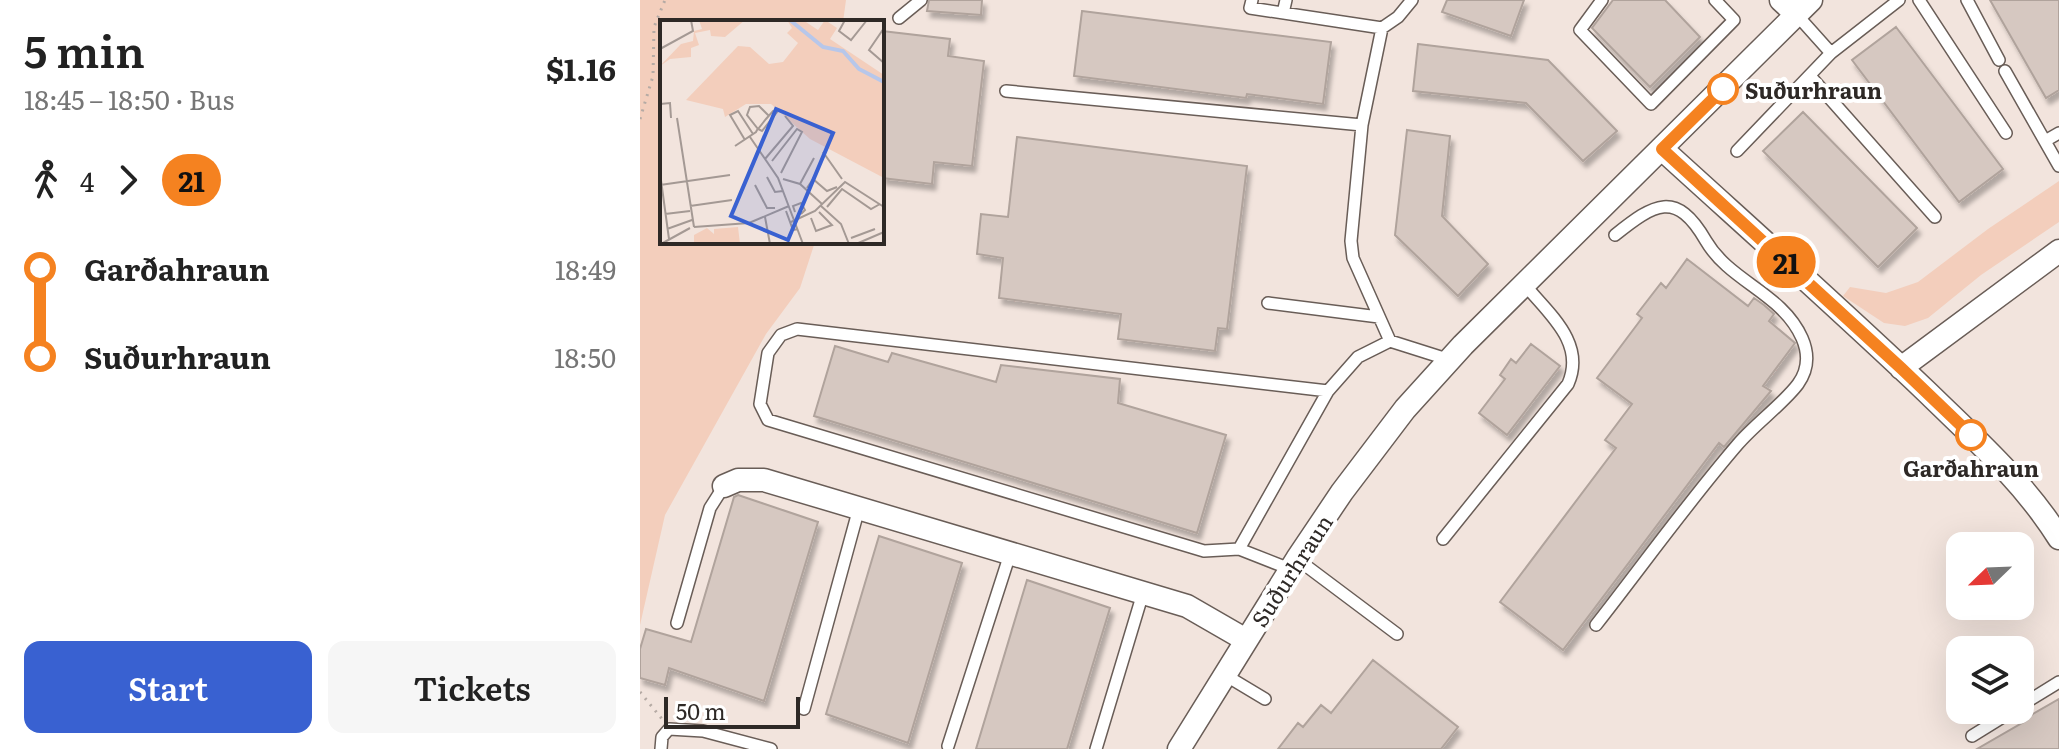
<!DOCTYPE html>
<meta charset="utf-8">
<style>
body{margin:0;font-family:Literata,serif;background:#f6f6f6;color:#222;height:100vh;display:flex;flex-direction:column;font-size:30px;white-space:nowrap}
*{box-sizing:border-box;margin:0}
p{font-size:26px;color:#767676}
.icon{flex:none;width:44px;height:44px;fill:none;stroke:currentColor;stroke-width:2;stroke-linecap:round;stroke-linejoin:round}
.map{position:relative;flex:1;overflow:hidden}
.panel{display:flex;flex-direction:column;background:#fff;width:640px}
.panel>*{flex:none}
.badge{padding:0 16px;border-radius:26px;font-size:28px;line-height:52px}
.needle{width:52px;rotate:247deg}
.tools{position:absolute;left:1306px;top:532px;display:grid;gap:16px}
.tools a{display:grid;place-items:center;width:88px;height:88px;border-radius:16px;background:#fff;box-shadow:0 8px 32px #0002;font-size:40px}
.scale{position:absolute;left:24px;bottom:20px;width:136px;box-sizing:border-box;padding-left:8px;border:4px solid #2e2926;border-top:0;font-size:22px;line-height:28px;white-space:nowrap;color:#2e2926;-webkit-text-stroke:6px #fff;paint-order:stroke}
.map>.badge{position:absolute;translate:-50% -50%;box-shadow:0 0 0 4px #fff}
.legs{display:flex;align-items:center;gap:12px;height:88px;padding:0 24px;font-size:26px}
.legs p{margin-inline-start:auto}
.headline{display:flex;align-items:center;justify-content:space-between;height:136px;padding:0 24px}
h1{font-size:44px;font-weight:600;line-height:60px}
.action{display:flex;gap:16px;margin-top:auto;padding:16px 24px}
.action a{flex:1;height:92px;border-radius:16px;background:#3961d1;color:#fff;font-size:32px;font-weight:600;line-height:92px;text-align:center}
.action a+a{background:#f6f6f6;color:#222}
ul{padding:0 24px;list-style:none}
li{display:flex;align-items:center;gap:28px;height:88px;font-size:30px}
li i{display:grid;place-items:center;width:12px;height:100%;margin:0 10px;background:currentColor}
li i::after{content:'';width:20px;height:20px;margin:-10px;border:6px solid;border-radius:50%;background:#fff}
li p{margin-inline-start:auto}
li:first-child i{background:linear-gradient(#0000 50%,currentColor 0)}
li:last-child i{background:linear-gradient(currentColor 50%,#0000 0)}
main{display:flex;flex:1;min-height:0}
.map>svg:first-child{display:block}
</style>
<main>
<section class="panel">
<div class="headline"><div><h1>5 min</h1><p>18:45 – 18:50 · Bus</p></div><b>$1.16</b></div>
<div class="legs"><svg class="icon" aria-label="walk" viewBox="0 0 24 24"><circle cx="13" cy="4" r="2"/><path d="M13 8l-2 6 4 7M11 14l-3 7M7 12l3-4h3l4 4"/></svg>4<svg class="icon" aria-label="forward" viewBox="0 0 24 24"><path d="M9 5l7 7-7 7"/></svg><b class="badge" style="background:#f58220;color:#111">21</b></div>
<ul>
<li><i style="color:#f58220"></i><b>Garðahraun</b><p>18:49</p></li>
<li><i style="color:#f58220"></i><b>Suðurhraun</b><p>18:50</p></li>
</ul>
<div class="action"><a>Start</a><a>Tickets</a></div>
</section>
<div class="map">
<svg width="1419" height="749" viewBox="0 0 1419 749">
<defs>
<filter id="shadow"><feDropShadow dx="3.5" dy="6" stdDeviation="2" flood-color="#0004"/></filter>
</defs>
<rect width="100%" height="100%" fill="#f2e4dd"/>
<path fill="#f3cebc" d="M0 0H206L203 22H22V242H175L160 288 126 334 25 515 0 625Z
M1419 181V222L1341 275 1288 318 1265 326 1244 323 1203 296 1210 287 1246 293 1278 282 1348 229Z"/>
<path fill="#d6c8c1" stroke="#b0a39c" stroke-width="2" filter="url(#shadow)" d="M289 0H342L341 15 287 11Z
M807 0H884L871 36 802 12Z
M973 0H1025L1060 37 1010 87 952 28Z
M1350 0H1419V90L1406 98Z
M442 11 691 42 683 104 607 94 606 98 434 76Z
M1256 27 1363 169 1319 202 1212 60Z
M242 31 310 39 308 56 344 61 332 166 294 162 292 184 242 178Z
M778 44 908 60 977 131 943 161 886 103 773 91Z
M1163 112 1277 228 1238 267 1123 151Z
M767 130 810 136 802 216 848 264 818 296 755 235Z
M377 137 607 166 587 329 578 328 575 351 478 339 481 314 359 298 363 258 337 254 341 214 368 217Z
M1047 259 1108 306 1114 298 1124 305 1134 314 1129 321 1155 343 1123 386 1131 391 1084 447 1079 443 923 650 860 602 976 448 965 440 992 404 957 378 1002 318 997 314 1021 283 1026 288Z
M891 344 920 366 867 435 839 413 865 379 860 375 871 359 876 363Z
M195 346 248 362 252 353 356 382 361 365 480 379 478 403 586 435 557 533 174 416Z
M98 495 178 522 124 701 29 668 25 685 0 678V649L6 629 51 642 94 497Z
M239 536 322 563 268 743 186 714Z
M387 580 470 608 427 749H336Z
M733 660 818 727 801 749H638L658 723 663 727 681 705 691 713Z
M1419 699V749H1337L1387 720 1386 718Z"/>
<g fill="none" stroke-linecap="round" stroke-linejoin="round">
<g stroke="#695d57" stroke-width="14">
<path id="service" d="M612 0 610 8 742 28
M962 0 940 30 1011 104 1094 20 1075 0
M1279 0 1366 133
M1327 0 1359 60
M643 13 646 0
M1156 14 1191 53
M259 18 281 0
M1365 71 1419 166
M1170 76 1295 217
M366 91 722 125
M1405 141 1419 133
M1097 151 1191 53 1259 0
M628 303 739 317
M750 341 713 258 711 241 722 125 742 28 758 17 772 0
M803 539 928 384C946 343 909 314 885 285
M599 549 564 551 128 420 120 404 128 353 141 335 157 329 688 391
M657 559 757 634
M650 569 599 549 688 391 718 357 750 341 810 360
M37 623 70 508 84 486
M956 625C1003 565 1048 502 1098 444 1115 424 1144 403 1158 384 1168 370 1169 354 1162 338 1142 293 1090 282 1066 241 1036 189 1014 204 975 235
M585 675 625 699
M1380 706 1419 682
M164 709 219 508
M1332 736 1374 710
M308 746 370 554
M21 749 22 737 29 729 63 731 131 749
M456 749 503 593"/>
</g>
<g stroke="#695d57" stroke-width="25">
<path id="minor" d="M1141 0 1156 14
M1022 149C1111 230 1201 310 1288 393 1335 439 1384 482 1419 538
M1261 368 1419 251
M84 486 98 480H124L547 606 606 640
M539 749 657 559 702 492 765 409 823 345 1171 0"/>
</g>
<path stroke="#b5aaa4" stroke-width="3" stroke-dasharray="2 6" stroke-linecap="butt" d="M0 119 13 76 14 27 25 0
M0 692 22 719"/>
<use href="#service" stroke="#fff" stroke-width="11"/>
<use href="#minor" stroke="#fff" stroke-width="22"/>
</g>
<g fill="none" stroke-linecap="round" stroke-linejoin="round">
<g stroke="#fff" stroke-width="18">
<path id="line-1" d="M1083 89 1022 149 1261 368 1331 435"/>
</g>
<use href="#line-1" stroke="#f58220" stroke-width="12"/>
</g>
<g fill="#fff" stroke="#f58220" stroke-width="4">
<circle cx="1083" cy="89" r="14"/>
<circle cx="1331" cy="435" r="14"/>
</g>
<g text-anchor="middle" dominant-baseline="central" stroke-width="8" stroke-linejoin="round" paint-order="stroke">
<g font-size="22" font-weight="bold" fill="#2e2926" stroke="#fff" text-anchor="start">
<text x="1105" y="89">Suðurhraun</text>
<text x="1331" y="467" text-anchor="middle">Garðahraun</text>
</g>
<g font-size="22" fill="#2e2926" stroke="#fff">
<text transform="translate(651 570) rotate(-57)">Suðurhraun</text>
</g>
</g>
<g transform="translate(20 20)">
<rect width="224" height="224" fill="#f2e4dd"/>
<path d="M39 0H85L65 17 51 16 50 10 35 13 39 25 31 28V37L10 39 0 46 21 24 33 21 34 11 42 9ZM127 0H143L158 10 165 0 177 8 170 19 224 55V158L150 119 111 84H86L65 97 63 89 26 80 78 26 90 27 109 44 123 42 138 23 127 13 132 8ZM78 207 80 224H34V215L47 208 54 214V209Z" fill="#f3cebc"/>
<path fill="none" stroke="#b7c7ea" stroke-width="4" d="M130 0 163 27 183 31 199 49 224 62"/>
<path fill="none" stroke="#a49994" stroke-width="2" d="M185 0 179 11 191 20 207 0M224 8 209 30 224 43M0 29 33 11 31 0M0 84 10 83 11 98M17 98 34 207M90 117 118 158 143 224M85 120 70 95 78 91 93 114M75 126 96 112 97 110 98 109 106 99 113 91 117 92 102 111 98 109 87 95 90 87 99 86 109 96M163 132 182 159M105 139 133 106 125 96M112 141 137 109 142 112 121 153M0 153 9 219M107 157 115 172 123 171M123 159 140 164 162 184M140 164 154 138M0 165 70 155M95 165 107 188H115M147 168 153 159 167 171 177 167M30 186 72 180M161 186 181 204 189 224M167 187 182 169 211 189 220 184M126 191 133 210 138 209M135 192 133 186 141 183 145 190 141 194M5 194 30 191M105 197 110 224M151 198 156 211 172 205 159 192M131 202 155 191 185 162 224 187M34 207 89 203 129 186M7 209 32 200M191 218 215 209M1 224 30 208M196 224 224 212"/>
<path fill="#3961d1" fill-opacity="0.15" stroke="#3961d1" stroke-width="4" d="M116 89 173 113 128 220 71 196Z"/>
<rect width="224" height="224" fill="none" stroke="#2e2926" stroke-width="4"/>
</g>
</svg>
<div class="tools">
<a><svg class="needle" viewBox="-14 -14 28 28"><path d="M0-13l5 13h-10z" fill="#e53935"/><path d="M0 13l5-13h-10z" fill="#767676"/></svg></a>
<a><svg class="icon" aria-label="layers" viewBox="0 0 24 24"><path d="M12 4l9 5-9 5-9-5zM3 14l9 5 9-5"/></svg></a>
</div>
<div class="scale">50 m</div>
<b class="badge" style="left:1146px;top:262px;background:#f58220;color:#111">21</b>
</div>
</main>
